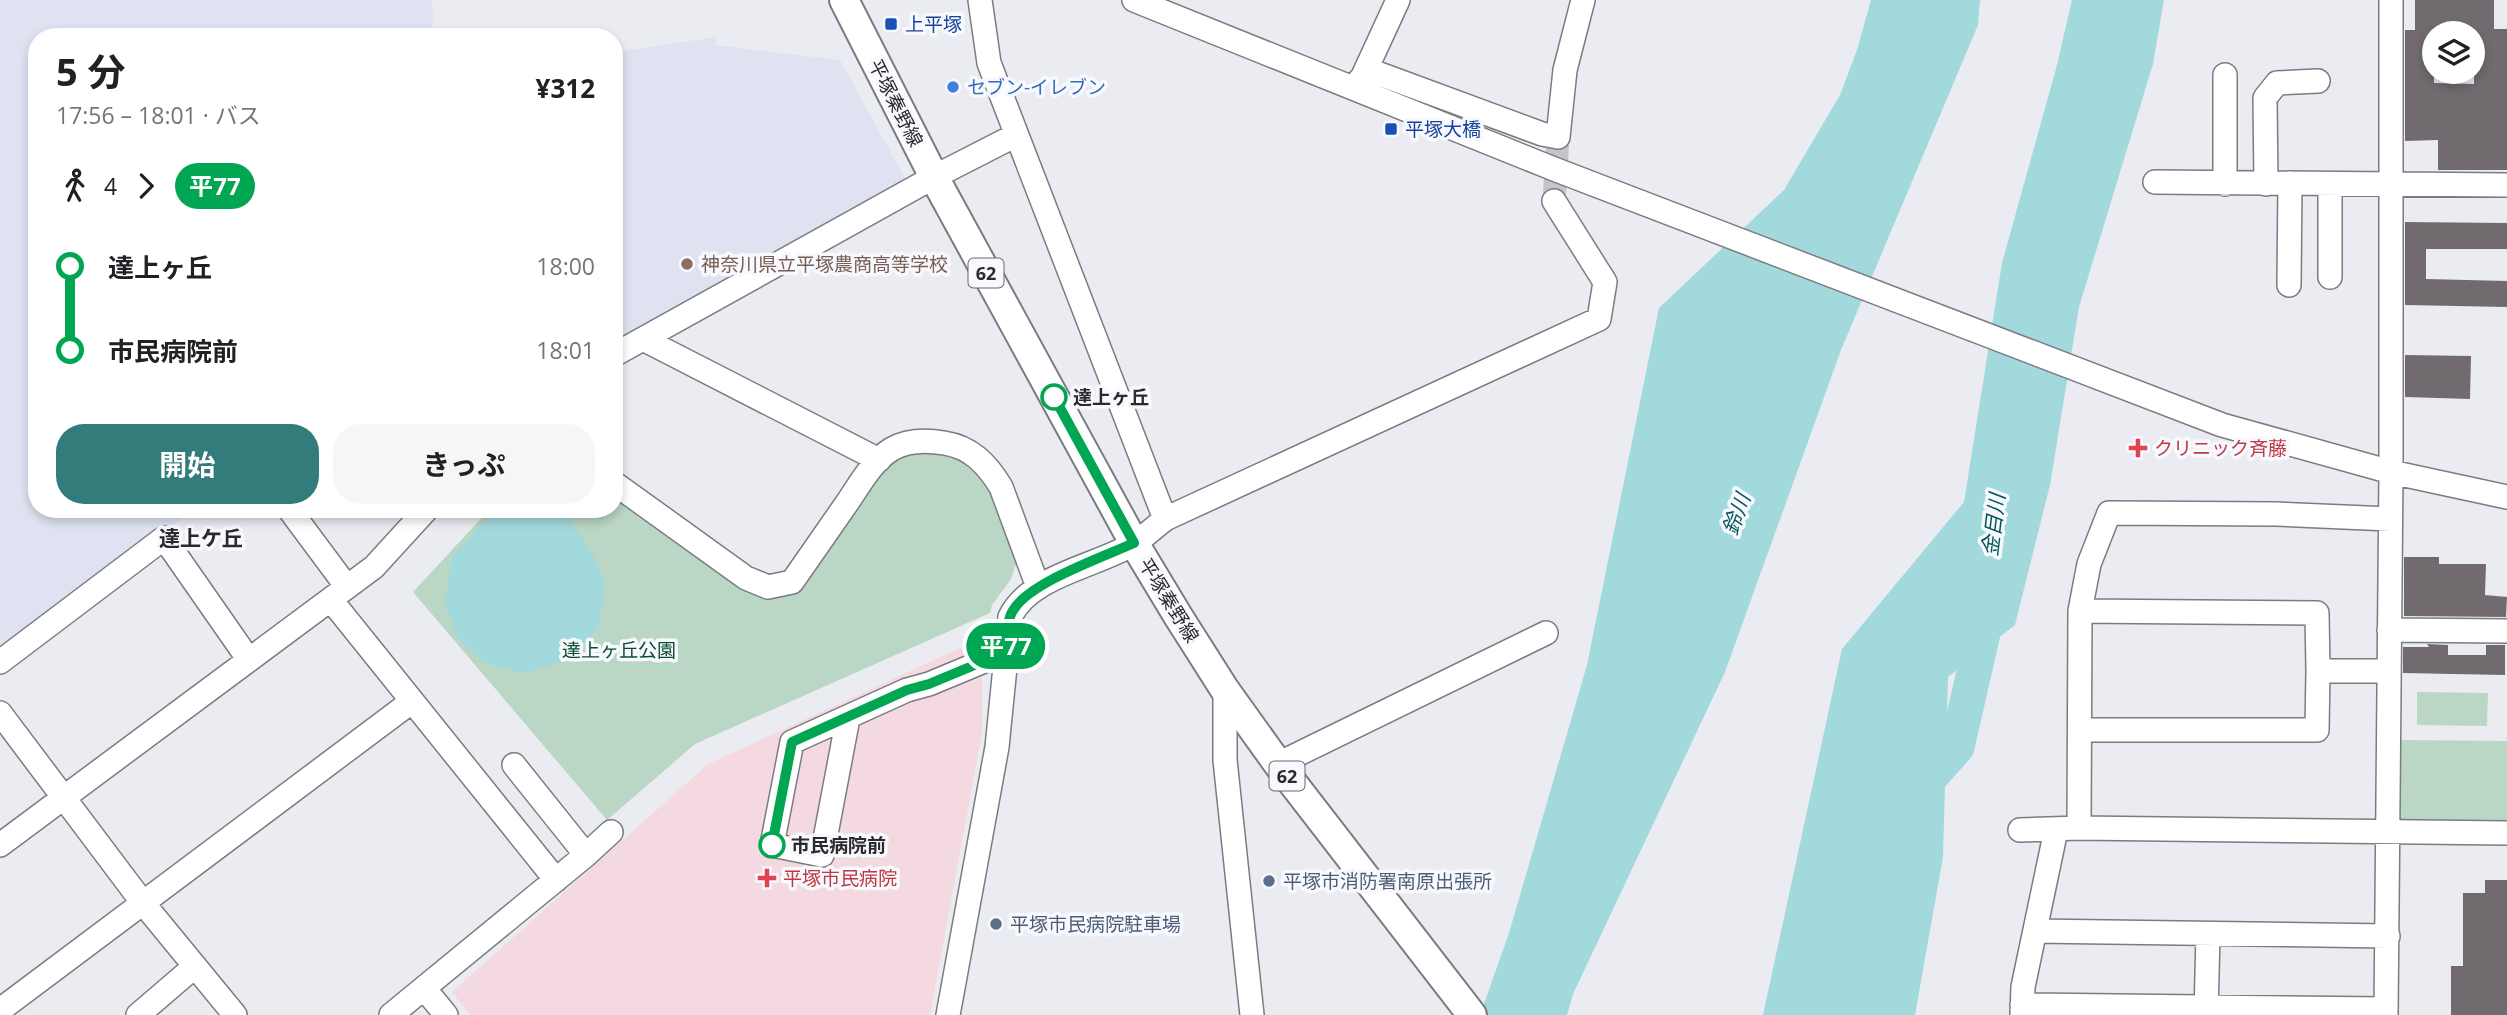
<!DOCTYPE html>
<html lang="ja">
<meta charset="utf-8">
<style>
body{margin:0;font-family:"Open Sans","Noto Sans JP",sans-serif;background:#f6f6f6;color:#202124;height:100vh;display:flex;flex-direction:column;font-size:26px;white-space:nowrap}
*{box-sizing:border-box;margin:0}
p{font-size:23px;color:#757577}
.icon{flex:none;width:38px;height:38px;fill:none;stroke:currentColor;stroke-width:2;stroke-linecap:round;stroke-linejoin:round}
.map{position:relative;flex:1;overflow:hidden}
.sheet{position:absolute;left:28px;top:28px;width:595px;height:490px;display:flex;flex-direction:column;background:#fff;border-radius:28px;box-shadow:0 4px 10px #0003}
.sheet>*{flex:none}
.badge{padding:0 14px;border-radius:23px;font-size:24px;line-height:46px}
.fabs{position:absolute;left:2422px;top:21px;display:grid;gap:14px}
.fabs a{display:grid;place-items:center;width:63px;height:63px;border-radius:50%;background:#fff;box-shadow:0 4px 10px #0003;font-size:35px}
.map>.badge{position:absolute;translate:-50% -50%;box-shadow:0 0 0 4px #fff}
.legs{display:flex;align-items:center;gap:10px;height:77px;padding:0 28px;font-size:23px}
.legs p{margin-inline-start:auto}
.head{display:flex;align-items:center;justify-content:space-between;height:119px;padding:0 28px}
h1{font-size:38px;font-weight:700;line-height:52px}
.primary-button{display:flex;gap:14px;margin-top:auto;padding:14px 28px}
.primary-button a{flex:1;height:80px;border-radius:28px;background:#347c7b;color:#fff;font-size:28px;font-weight:700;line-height:80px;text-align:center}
.primary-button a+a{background:#f6f6f6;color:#202124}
ul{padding:0 28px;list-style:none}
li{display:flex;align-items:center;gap:24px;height:84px;font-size:26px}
li i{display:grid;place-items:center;width:10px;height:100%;margin:0 9px;background:currentColor}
li i::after{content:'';width:18px;height:18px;margin:-9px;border:5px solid;border-radius:50%;background:#fff}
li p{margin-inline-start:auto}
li:first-child i{background:linear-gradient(#0000 50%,currentColor 0)}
li:last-child i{background:linear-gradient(currentColor 50%,#0000 0)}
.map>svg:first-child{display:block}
</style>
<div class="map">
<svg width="2507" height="1015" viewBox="0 0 2507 1015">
<rect width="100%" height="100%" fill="#eaecf2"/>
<path fill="#dfe3f1" d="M0 0H431L434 18 428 37H37V509H195L0 653Z
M717 37 715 45 840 60 907 182 614 346V52Z"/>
<path fill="#f4dae0" d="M982 638V733L930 1015H470L452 992 708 764Z"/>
<path fill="#bad6c4" d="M919 450 943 453 968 461 984 473 1017 561 1011 579 992 605 990 613 695 744 607 820 413 592 490 509H614V499L736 586 766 599 801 592 882 471 898 457Z
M2417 692 2488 693 2487 726 2417 725Z
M2399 740 2507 741V823L2398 821Z"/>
<path fill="#a2d9dc" d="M1871 0H1980L1978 25 1841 350 1725 672 1573 994 1567 1015H1480L1509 933 1587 665 1659 308 1784 190 1840 95 1857 50Z
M2072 0H2164L2153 64 2079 307 2050 485 2015 625 1948 677 1943 857 1915 1015H1763L1842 649 1964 502 2002 263 2057 65Z
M505 509H562L591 550 605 584 599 627 570 660 524 673 486 664 457 637 445 603 451 559 481 525Z"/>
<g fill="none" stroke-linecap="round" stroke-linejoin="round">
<path stroke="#a2d9dc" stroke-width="35" d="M1914 795 1957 747 1985 624 1986 608"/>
</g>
<path fill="#716b6f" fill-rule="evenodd" d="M2415 0H2494V29H2507V170H2438V140L2405 141V30H2415ZM2434 33H2474V84L2434 83Z
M2405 222 2507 223V249H2426V279L2507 281V307L2405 305Z
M2405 355 2471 356 2470 399 2405 397Z
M2404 557H2439V564H2486L2485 595 2507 597 2506 617 2404 616Z
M2427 644 2448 645V655H2486V645H2505V675L2403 673V647H2429Z
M2485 880H2507V1015H2451V966H2463V893H2485Z"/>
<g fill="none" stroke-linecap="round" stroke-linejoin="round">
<path stroke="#c4c5cb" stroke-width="23" stroke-dasharray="23 11" stroke-linecap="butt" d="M1554 201 1558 137"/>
<g stroke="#7a7c81" stroke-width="26">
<path id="minor" d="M1134 0 1554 169 2222 425 2391 472 2507 497
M1366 69 1542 134 1558 137 1565 70 1583 0
M2225 75V184
M1358 82 1363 76 1398 0
M2155 182 2507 185
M2266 184 2265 98 2277 83 2318 81
M2330 184V277
M2289 285 2290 183
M643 339 879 460
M614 355 934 177 1016 135
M614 483 746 578 768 587 792 582C810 556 829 529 847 503 860 484 872 461 892 449 908 440 926 440 944 443 971 447 987 464 1001 487L1038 587
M289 509 347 587
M1165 519 1599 319 1605 282 1554 201
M331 600 556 880
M2080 611 2317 613 2318 671
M2389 630 2507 631
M0 662 164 538 249 660
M1225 690V760L1252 1015
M0 713 143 903 235 1015
M848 718 822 855 772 845 792 742 907 690 929 684 1006 652
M2080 730H2317L2318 671H2388
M1278 764 1546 633
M514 765 586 855
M2079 828 2080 611 2089 564 2109 513 2276 514 2390 519
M2020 830 2079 828 2507 833
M0 845 374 567 427 509
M2035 931 2388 936
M424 988 446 1015
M2022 1005 2386 1009
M0 1010 411 702
M138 1015 194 967
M391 1015 586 855 611 832
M948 1015 997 747 1010 617C1030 575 1098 566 1135 543 1145 536 1155 527 1165 519L989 63 980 0
M2022 1015 2023 987 2056 830
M2206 1015 2208 934
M2386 1015 2391 472V0"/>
</g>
<g stroke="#7a7c81" stroke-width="32">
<path id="major" d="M844 0 934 177 1134 543 1178 616 1225 690 1278 764 1472 1015"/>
</g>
<use href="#minor" stroke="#fff" stroke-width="23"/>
<use href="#major" stroke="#fff" stroke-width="28"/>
</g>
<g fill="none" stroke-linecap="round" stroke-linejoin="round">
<g stroke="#fff" stroke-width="16">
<path id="line-1" d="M772 845 792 742 907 690 929 684 1006 652C1007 638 1006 620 1014 609 1031 582 1103 557 1134 543L1054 397"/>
</g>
<use href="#line-1" stroke="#00a651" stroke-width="10"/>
</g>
<g fill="#1a4fb4" stroke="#f7f9fe" stroke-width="2.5">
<rect x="884" y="17" width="14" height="14" rx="3.5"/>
<rect x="1384" y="122" width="14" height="14" rx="3.5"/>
</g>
<circle fill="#3f7fe0" stroke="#f7f9fe" stroke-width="2.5" cx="953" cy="87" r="7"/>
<circle fill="#8d6e63" stroke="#f7f9fe" stroke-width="2.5" cx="687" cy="264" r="7"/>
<g fill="#fff" stroke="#00a651" stroke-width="3.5">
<circle cx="1054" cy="397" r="12"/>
<circle cx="772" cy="845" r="12"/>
</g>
<g fill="#e0444e" stroke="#f7f9fe" stroke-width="2.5">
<path d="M2134.5 437.5h7v7h7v7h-7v7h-7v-7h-7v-7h7z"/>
<path d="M763.5 867.5h7v7h7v7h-7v7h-7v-7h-7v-7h7z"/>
</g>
<g fill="#5c6f8a" stroke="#f7f9fe" stroke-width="2.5">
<circle cx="1269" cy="881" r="7"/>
<circle cx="996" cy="924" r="7"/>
</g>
<g text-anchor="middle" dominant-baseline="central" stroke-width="7" stroke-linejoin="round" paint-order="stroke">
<g fill="#f7f9fe" stroke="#68696c" stroke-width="2">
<rect x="968.5" y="258.5" width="35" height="29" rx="5"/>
<rect x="1269.5" y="761.5" width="35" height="29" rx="5"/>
</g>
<g font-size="18" font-weight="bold" fill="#2b2b2e">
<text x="986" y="273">62</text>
<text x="1287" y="776">62</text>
</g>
<g font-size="19" fill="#164399" stroke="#f7f9fe" text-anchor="start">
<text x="905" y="24">上平塚</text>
<text x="1405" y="129">平塚大橋</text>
</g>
<g font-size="19" fill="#366cbe" stroke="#f7f9fe" text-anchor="start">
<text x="967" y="87">セブン-イレブン</text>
</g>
<g font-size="19" fill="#2b2b2e" stroke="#f7f9fe">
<text transform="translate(896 103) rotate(63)">平塚秦野線</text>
<text transform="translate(1169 600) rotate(58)">平塚秦野線</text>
</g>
<g font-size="19" fill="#785e54" stroke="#f7f9fe" text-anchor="start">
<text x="701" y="264">神奈川県立平塚農商高等学校</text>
</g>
<g font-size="19" font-weight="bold" fill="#2b2b2e" stroke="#f7f9fe" text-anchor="start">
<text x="1073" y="397">達上ヶ丘</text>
<text x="791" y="845">市民病院前</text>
</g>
<g font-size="19" fill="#be3a42" stroke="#f7f9fe" text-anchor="start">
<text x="2154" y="448">クリニック斉藤</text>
<text x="783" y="878">平塚市民病院</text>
</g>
<g font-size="19" fill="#054e2e" stroke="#f7f9fe">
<text x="619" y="650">達上ヶ丘公園</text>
</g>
<g font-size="19" fill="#4e5e75" stroke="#f7f9fe" text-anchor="start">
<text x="1283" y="881">平塚市消防署南原出張所</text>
<text x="1010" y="924">平塚市民病院駐車場</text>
</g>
<g font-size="21" font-style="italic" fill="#05575b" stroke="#f7f9fe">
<text transform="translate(1736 514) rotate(-70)">鈴川</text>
<text transform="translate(1993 525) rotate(-83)">金目川</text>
</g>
<g font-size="21" font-weight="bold" fill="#2b2b2e" stroke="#f7f9fe">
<text x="201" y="538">達上ケ丘</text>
</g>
</g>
</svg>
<div class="fabs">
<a><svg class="icon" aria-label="layers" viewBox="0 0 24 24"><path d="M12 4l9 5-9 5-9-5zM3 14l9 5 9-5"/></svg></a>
</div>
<b class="badge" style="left:1006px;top:646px;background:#00a651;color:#fff">平77</b>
<section class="sheet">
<div class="head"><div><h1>5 分</h1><p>17:56 – 18:01 · バス</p></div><b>¥312</b></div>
<div class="legs"><svg class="icon" aria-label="walk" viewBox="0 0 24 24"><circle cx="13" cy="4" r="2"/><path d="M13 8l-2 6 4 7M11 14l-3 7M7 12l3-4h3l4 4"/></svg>4<svg class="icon" aria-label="forward" viewBox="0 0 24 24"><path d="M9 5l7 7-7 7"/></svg><b class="badge" style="background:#00a651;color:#fff">平77</b></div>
<ul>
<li><i style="color:#00a651"></i><b>達上ヶ丘</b><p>18:00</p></li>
<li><i style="color:#00a651"></i><b>市民病院前</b><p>18:01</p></li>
</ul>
<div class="primary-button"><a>開始</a><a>きっぷ</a></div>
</section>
</div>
